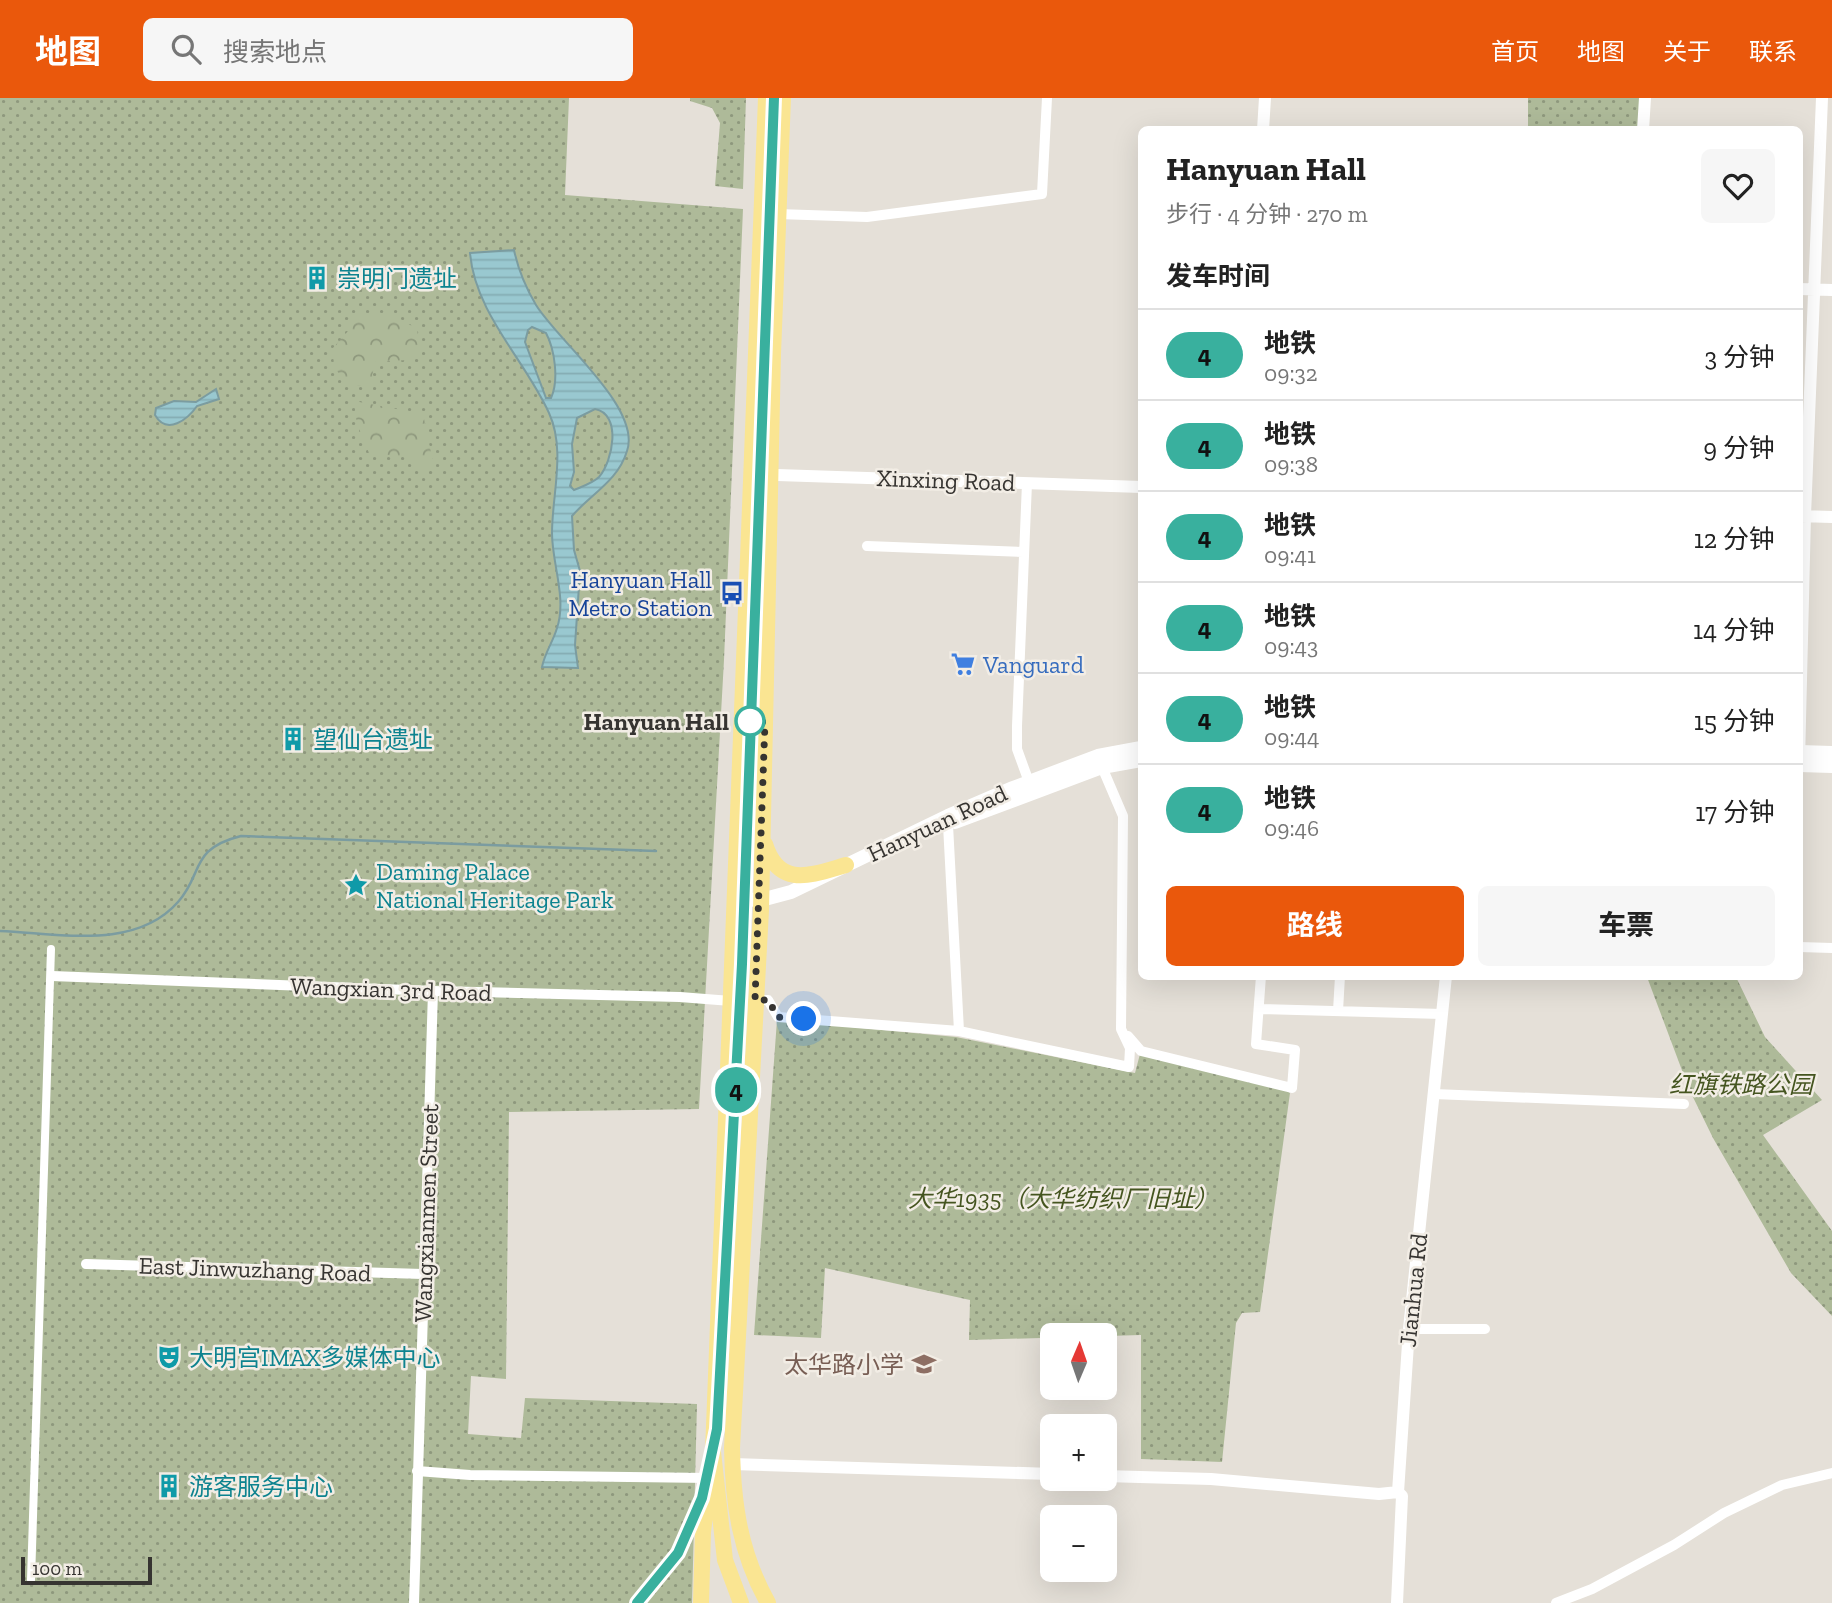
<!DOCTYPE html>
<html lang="zh">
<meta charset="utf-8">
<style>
body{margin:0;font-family:"Zilla Slab","Noto Sans SC",serif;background:#f6f6f6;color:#222;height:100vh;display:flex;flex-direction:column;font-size:26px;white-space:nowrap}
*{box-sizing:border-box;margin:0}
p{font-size:23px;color:#767676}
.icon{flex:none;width:38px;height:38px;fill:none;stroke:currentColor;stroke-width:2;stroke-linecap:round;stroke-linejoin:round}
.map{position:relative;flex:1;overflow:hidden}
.drawer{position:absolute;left:1138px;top:28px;width:665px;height:854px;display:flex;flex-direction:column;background:#fff;border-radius:10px;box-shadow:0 7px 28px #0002}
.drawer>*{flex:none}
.badge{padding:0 14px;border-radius:23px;font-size:24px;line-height:46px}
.needle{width:46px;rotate:2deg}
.controls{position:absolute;left:1040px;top:1225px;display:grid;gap:14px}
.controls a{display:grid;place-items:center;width:77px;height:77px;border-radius:10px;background:#fff;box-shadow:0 7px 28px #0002;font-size:35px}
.scale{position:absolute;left:21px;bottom:18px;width:131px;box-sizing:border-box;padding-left:7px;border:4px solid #363431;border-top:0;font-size:19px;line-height:24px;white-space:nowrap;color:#363431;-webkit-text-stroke:5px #f2ede5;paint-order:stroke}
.you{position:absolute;width:35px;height:35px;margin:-18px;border:5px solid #fff;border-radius:50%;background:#1a73e8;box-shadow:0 0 0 10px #1a73e833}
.map>.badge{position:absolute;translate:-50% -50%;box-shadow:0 0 0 4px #fff}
h2{padding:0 28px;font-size:26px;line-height:63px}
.round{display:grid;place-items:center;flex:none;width:74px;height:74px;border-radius:10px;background:#f6f6f6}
.summary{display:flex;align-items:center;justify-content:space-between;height:119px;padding:0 28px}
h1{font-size:33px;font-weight:700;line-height:52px}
.button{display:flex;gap:14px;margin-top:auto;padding:14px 28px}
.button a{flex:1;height:80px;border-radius:10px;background:#ea580c;color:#fff;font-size:28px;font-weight:700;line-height:80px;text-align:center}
.button a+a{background:#f6f6f6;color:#222}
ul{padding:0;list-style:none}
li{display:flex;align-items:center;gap:21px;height:91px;padding:0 28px;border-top:2px solid #e0e0e0}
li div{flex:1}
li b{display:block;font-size:26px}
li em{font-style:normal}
li .badge{min-width:77px;font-weight:700;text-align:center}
header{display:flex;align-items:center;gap:42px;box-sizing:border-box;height:98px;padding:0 35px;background:#ea580c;color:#fff}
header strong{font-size:33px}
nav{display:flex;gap:38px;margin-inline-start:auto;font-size:24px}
.search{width:490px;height:63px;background:#f6f6f6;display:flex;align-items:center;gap:18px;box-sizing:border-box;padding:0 24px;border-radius:10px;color:#767676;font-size:26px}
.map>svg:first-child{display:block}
</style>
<header>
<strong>地图</strong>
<div class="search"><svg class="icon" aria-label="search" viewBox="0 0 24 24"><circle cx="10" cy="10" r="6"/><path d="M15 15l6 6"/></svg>搜索地点</div>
<nav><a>首页</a><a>地图</a><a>关于</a><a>联系</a></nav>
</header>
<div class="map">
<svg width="1832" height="1505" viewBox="0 0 1832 1505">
<defs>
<pattern id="grass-dots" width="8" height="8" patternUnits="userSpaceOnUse" patternTransform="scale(1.75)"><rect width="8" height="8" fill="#aeba99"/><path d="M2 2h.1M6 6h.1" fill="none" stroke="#8e987d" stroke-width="1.8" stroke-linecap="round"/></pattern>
<pattern id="forest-crowns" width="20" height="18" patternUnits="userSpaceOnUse" patternTransform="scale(1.75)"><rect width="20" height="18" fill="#aeba99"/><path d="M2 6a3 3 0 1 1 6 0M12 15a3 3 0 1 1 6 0" fill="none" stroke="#8e987d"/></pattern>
<pattern id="water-rules" width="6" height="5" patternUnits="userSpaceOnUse" patternTransform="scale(1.75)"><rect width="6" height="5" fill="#99c8d0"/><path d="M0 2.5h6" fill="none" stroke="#84acb3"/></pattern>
</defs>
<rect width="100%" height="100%" fill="#e5e0d8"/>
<path fill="url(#grass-dots)" d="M0 0H569L565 97 743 111 724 562 699 1011 509 1014 506 1281 471 1278 468 1336 521 1340 525 1300 697 1306 692 1505H0Z
M690 0H746L743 91 715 88 720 25 712 10 690 3Z
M1528 0H1643L1640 31 1528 32Z
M1647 879H1736L1765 939 1822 1002 1763 1037 1832 1133V1218L1791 1175 1713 1040 1689 991Z
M777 922 956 939 1135 975 1140 956 1279 988 1290 995 1260 1214 1242 1215 1236 1225 1222 1364 1141 1361V1237L969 1242 970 1202 825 1170 821 1240 754 1237Z"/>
<path fill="url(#forest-crowns)" d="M351 215 395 218 417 231 420 253 408 262 375 264 370 288 348 287 334 269 333 250 349 232Z
M354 303 423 316 434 369 418 370 408 359 369 355 357 326Z"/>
<path fill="url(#water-rules)" stroke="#7b9ca0" stroke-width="2" fill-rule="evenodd" d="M514 152C518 171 526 190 536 207 558 243 642 310 627 353 618 383 591 396 572 418L574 452 580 473 575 547 578 570 542 569C545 554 553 544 557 530 567 500 552 466 552 435 552 397 566 352 549 315 525 262 475 215 470 155ZM532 229 546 235C555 252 559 283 551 300H546L525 244 528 232ZM595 311C622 316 613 363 599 379 593 385 581 389 574 392L570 388 574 374 572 346 577 320Z
M216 291 219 301 197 308C188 321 167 338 155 317L156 310 174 303 196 304Z"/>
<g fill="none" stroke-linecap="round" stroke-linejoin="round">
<path stroke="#7b9ca0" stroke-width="2.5" d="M0 833C58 835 135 853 178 804 204 775 189 751 241 738L656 753"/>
<path stroke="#fff" stroke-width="8" d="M31 1482 51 851"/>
<path stroke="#fff" stroke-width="10" d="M778 116 867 119 1042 96 1047 0
M1027 385 1017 628V651L1029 684
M867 448 1023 454
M948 727 959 933
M1799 849 1832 850
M52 878 433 893 680 899 731 903
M755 902H768L778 919 959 933 1129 969 1130 950 1121 931 1123 718 1102 669
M1260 911 1442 916
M1338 913 1340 878
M1128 938 1141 953 1292 990 1295 952 1256 946 1261 878
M1434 996 1684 1006
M86 1166 423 1176
M1409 1231H1485
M417 1373 470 1377 710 1380
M414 1505 433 893
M1556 1505 1592 1491 1674 1447 1724 1415 1782 1387 1832 1375"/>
<path stroke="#fff" stroke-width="12" d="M1263 32 1265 0
M1643 32 1645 0
M1799 191 1832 192
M750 376 1141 389
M1799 418 1832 419
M1799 663 1805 418 1822 0
M732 1366 1052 1376
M1104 1378 1211 1381 1379 1396 1398 1394
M1397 1505 1402 1398 1398 1394 1409 1231 1446 878"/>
<path stroke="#fff" stroke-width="14" d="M1799 654 1832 655
M1799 667 1832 668
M955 724 1102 669 1141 662
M735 801 761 802 791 794 948 718 1013 690 1098 658 1141 650"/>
<path stroke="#fae592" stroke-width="16" d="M765 746C779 791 811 777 846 767
M701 1505 703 1434 709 1384
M741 1505 725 1462 713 1354 766 0
M768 1505C740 1455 733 1406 732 1350L761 812 773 256 783 0"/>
</g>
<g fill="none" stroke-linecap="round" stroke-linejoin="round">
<g stroke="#fff" stroke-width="16">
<path id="line" d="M637 1505 678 1455 702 1400 717 1331 742 866 774 0"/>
</g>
<use href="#line" stroke="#39b09e" stroke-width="10"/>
<path stroke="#363431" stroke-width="7" stroke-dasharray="0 12.6" d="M750 623 765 624 755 902H768L778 919 804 921"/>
</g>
<defs>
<g id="building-bare" transform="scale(1.89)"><path d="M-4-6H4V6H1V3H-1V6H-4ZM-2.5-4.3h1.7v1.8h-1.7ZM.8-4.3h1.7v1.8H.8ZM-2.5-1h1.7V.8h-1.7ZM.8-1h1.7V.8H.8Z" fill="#0f9aa8" stroke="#f2ede5" stroke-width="2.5" paint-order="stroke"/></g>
<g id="bus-bare" transform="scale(1.89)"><path d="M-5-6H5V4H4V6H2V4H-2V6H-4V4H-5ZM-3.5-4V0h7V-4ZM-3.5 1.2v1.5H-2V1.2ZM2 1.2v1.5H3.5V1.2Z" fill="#1a4fb4" stroke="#f2ede5" stroke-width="2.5" paint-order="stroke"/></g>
<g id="supermarket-bare" transform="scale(1.89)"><path d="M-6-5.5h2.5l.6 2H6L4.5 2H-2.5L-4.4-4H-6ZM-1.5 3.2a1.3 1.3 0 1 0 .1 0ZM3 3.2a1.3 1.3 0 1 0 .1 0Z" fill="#3f7fe0" stroke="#f2ede5" stroke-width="2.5" paint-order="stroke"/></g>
<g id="sight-bare" transform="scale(1.89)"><path d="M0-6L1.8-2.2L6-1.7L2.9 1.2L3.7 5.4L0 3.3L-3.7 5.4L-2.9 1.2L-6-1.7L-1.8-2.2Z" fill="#0f9aa8" stroke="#f2ede5" stroke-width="2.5" paint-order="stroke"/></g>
<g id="theatre-bare" transform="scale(1.89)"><path d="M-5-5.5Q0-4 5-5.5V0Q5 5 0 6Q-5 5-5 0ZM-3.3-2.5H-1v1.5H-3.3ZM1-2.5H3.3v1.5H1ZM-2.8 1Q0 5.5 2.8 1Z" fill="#0f9aa8" stroke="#f2ede5" stroke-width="2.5" paint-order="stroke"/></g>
<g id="school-bare" transform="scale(1.89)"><path d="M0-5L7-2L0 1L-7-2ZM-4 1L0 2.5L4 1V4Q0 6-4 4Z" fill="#8d6e63" stroke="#f2ede5" stroke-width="2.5" paint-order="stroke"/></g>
</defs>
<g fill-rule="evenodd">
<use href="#building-bare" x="317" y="180"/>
<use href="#bus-bare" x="732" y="495"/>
<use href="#supermarket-bare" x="963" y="566"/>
<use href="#building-bare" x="293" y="641"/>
<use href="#sight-bare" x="356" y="787"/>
<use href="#theatre-bare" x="169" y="1259"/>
<use href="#school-bare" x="924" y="1266"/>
<use href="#building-bare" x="169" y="1388"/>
</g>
<circle fill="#fff" stroke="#39b09e" stroke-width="3.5" cx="750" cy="623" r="14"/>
<g text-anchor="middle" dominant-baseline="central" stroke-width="5" stroke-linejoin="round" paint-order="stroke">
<g font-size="24" fill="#0d838f" stroke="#f2ede5" text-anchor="start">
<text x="337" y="180">崇明门遗址</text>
<text x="313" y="641">望仙台遗址</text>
<text x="376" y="773">Daming Palace<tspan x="376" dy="28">National Heritage Park</tspan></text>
<text x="189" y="1259">大明宫IMAX多媒体中心</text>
<text x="189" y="1388">游客服务中心</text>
</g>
<g font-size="24" fill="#363431" stroke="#f2ede5">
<text transform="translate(946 382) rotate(2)">Xinxing Road</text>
<text transform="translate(937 725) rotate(-25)">Hanyuan Road</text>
<text transform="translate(391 891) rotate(2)">Wangxian 3rd Road</text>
<text transform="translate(426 1115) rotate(-88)">Wangxianmen Street</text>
<text transform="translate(255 1171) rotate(2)">East Jinwuzhang Road</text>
<text transform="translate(1413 1192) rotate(-84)">Jianhua Rd</text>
</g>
<g font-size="24" fill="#164399" stroke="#f2ede5" text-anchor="end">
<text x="712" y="481">Hanyuan Hall<tspan x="712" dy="28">Metro Station</tspan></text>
</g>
<g font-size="24" fill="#366cbe" stroke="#f2ede5" text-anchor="start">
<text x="983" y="566">Vanguard</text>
</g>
<g font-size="24" font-weight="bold" fill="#363431" stroke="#f2ede5" text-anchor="end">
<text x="729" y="623">Hanyuan Hall</text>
</g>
<g font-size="24" font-style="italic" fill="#455520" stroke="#f2ede5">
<text x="1741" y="986">红旗铁路公园</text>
<text x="1063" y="1100">大华1935（大华纺织厂旧址）</text>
</g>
<g font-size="24" fill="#785e54" stroke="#f2ede5" text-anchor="end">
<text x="904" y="1266">太华路小学</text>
</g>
</g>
</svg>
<div class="controls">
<a><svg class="needle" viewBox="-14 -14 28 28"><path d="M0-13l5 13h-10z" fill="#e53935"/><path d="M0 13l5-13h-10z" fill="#767676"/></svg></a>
<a>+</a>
<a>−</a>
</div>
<div class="scale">100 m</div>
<div class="you" style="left:804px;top:921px"></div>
<b class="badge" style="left:736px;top:992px;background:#39b09e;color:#111">4</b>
<section class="drawer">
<div class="summary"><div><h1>Hanyuan Hall</h1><p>步行 · 4 分钟 · 270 m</p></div><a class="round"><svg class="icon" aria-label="heart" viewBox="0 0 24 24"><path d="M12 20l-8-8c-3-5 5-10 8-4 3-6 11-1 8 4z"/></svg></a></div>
<h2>发车时间</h2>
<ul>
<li><span class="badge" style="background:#39b09e;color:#111">4</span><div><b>地铁</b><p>09:32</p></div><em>3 分钟</em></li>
<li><span class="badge" style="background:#39b09e;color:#111">4</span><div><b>地铁</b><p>09:38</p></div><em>9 分钟</em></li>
<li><span class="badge" style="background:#39b09e;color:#111">4</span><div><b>地铁</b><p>09:41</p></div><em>12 分钟</em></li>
<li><span class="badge" style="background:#39b09e;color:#111">4</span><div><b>地铁</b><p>09:43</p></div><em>14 分钟</em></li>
<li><span class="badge" style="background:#39b09e;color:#111">4</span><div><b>地铁</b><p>09:44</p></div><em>15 分钟</em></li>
<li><span class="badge" style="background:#39b09e;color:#111">4</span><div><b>地铁</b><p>09:46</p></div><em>17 分钟</em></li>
</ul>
<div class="button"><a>路线</a><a>车票</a></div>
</section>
</div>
